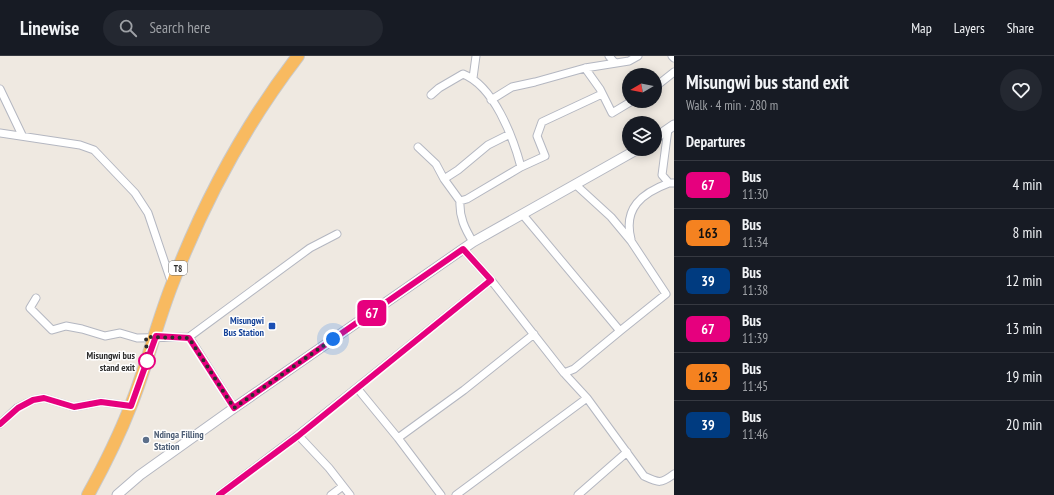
<!DOCTYPE html>
<meta charset="utf-8">
<style>
body{margin:0;font-family:"PT Sans Narrow",sans-serif;background:#242831;color:#f1f3f6;height:100vh;display:flex;flex-direction:column;font-size:15px;white-space:nowrap}
*{box-sizing:border-box;margin:0}
p{font-size:13px;color:#9ea1a6}
.icon{flex:none;width:22px;height:22px;fill:none;stroke:currentColor;stroke-width:2;stroke-linecap:round;stroke-linejoin:round}
.map{position:relative;flex:1;overflow:hidden}
.drawer{display:flex;flex-direction:column;background:#171b24;width:380px}
.drawer>*{flex:none}
.badge{padding:0 8px;border-radius:6px;font-size:14px;line-height:26px}
.needle{width:26px;rotate:260deg}
.tools{position:absolute;left:622px;top:12px;display:grid;gap:8px}
.tools a{display:grid;place-items:center;width:40px;height:40px;border-radius:50%;background:#171b24;box-shadow:0 2px 10px #0003;font-size:20px}
.you{position:absolute;width:20px;height:20px;margin:-10px;border:3px solid #fff;border-radius:50%;background:#1a73e8;box-shadow:0 0 0 6px #1a73e833}
.map>.badge{position:absolute;translate:-50% -50%;box-shadow:0 0 0 2px #fff}
h2{padding:0 12px;font-size:15px;line-height:36px}
.round{display:grid;place-items:center;flex:none;width:42px;height:42px;border-radius:21px;background:#242831}
.overview{display:flex;align-items:center;justify-content:space-between;height:68px;padding:0 12px}
h1{font-size:19px;font-weight:600;line-height:30px}
ul{padding:0;list-style:none}
li{display:flex;align-items:center;gap:12px;height:48px;padding:0 12px;border-top:1px solid #363941}
li div{flex:1}
li b{display:block;font-size:15px}
li em{font-style:normal}
li .badge{min-width:44px;font-weight:700;text-align:center}
header{display:flex;align-items:center;gap:24px;box-sizing:border-box;height:56px;padding:0 20px;background:#171b24;border-bottom:1px solid #363941}
header strong{font-size:19px}
nav{display:flex;gap:22px;margin-inline-start:auto;font-size:14px}
.search{width:280px;height:36px;background:#242831;display:flex;align-items:center;gap:10px;box-sizing:border-box;padding:0 14px;border-radius:22px;color:#9ea1a6;font-size:15px}
main{display:flex;flex:1;min-height:0}
.map>svg:first-child{display:block}
</style>
<header>
<strong>Linewise</strong>
<div class="search"><svg class="icon" aria-label="search" viewBox="0 0 24 24"><circle cx="10" cy="10" r="6"/><path d="M15 15l6 6"/></svg>Search here</div>
<nav><a>Map</a><a>Layers</a><a>Share</a></nav>
</header>
<main>
<div class="map">
<svg width="674" height="439" viewBox="0 0 674 439">
<rect width="100%" height="100%" fill="#efe9e1"/>
<g fill="none" stroke-linecap="round" stroke-linejoin="round">
<g stroke="#b4b7c1" stroke-width="9">
<path id="minor" d="M609 0 615 7
M672 0 674 2
M585 12 600 33 612 57 632 45
M473 22 476 0
M655 31 674 16
M0 33 22 79
M431 39 439 32 463 18C494 30 513 81 521 111
M491 44 512 31 535 26 585 12 629 5 638 0
M668 73 662 119 669 127H674
M0 77 80 89 94 94 135 137 148 157 172 228
M418 91 436 108 444 123 460 145C459 161 465 173 473 186
M444 123 458 114 488 89 510 78
M576 129 611 161 631 185 666 238 620 275
M460 145 467 143 521 111 545 100 537 80 542 66 602 38
M523 159 620 275 574 313 564 317
M631 183C623 152 642 137 669 127
M463 193 491 224 564 317 587 342 644 420C659 427 661 428 674 418
M36 242 30 252 52 274 66 270 82 273 105 280 120 277 137 282 189 281 234 352
M189 281 310 192 337 178
M357 332 398 382
M0 368 17 352 33 344 44 342 74 351 101 346 131 350
M298 379 329 412 350 439
M219 439 298 379 491 224
M331 439 343 430
M441 439 398 382 464 334 534 278
M456 439 587 342
M578 439 627 396"/>
</g>
<g stroke="#b4b7c1" stroke-width="11">
<path id="tertiary" d="M655 82 674 69
M117 439 140 419 234 352 473 186 638 93"/>
</g>
<g stroke="#c9c9c9" stroke-width="14">
<path id="trunk" d="M88 439C104 410 119 380 131 349 147 309 157 266 173 226 204 145 245 69 298 0"/>
</g>
<use href="#minor" stroke="#fff" stroke-width="7"/>
<use href="#tertiary" stroke="#fff" stroke-width="9"/>
<use href="#trunk" stroke="#f8ba60" stroke-width="12"/>
</g>
<g fill="none" stroke-linecap="round" stroke-linejoin="round">
<g stroke="#fff" stroke-width="9">
<path id="line" d="M0 368 18 352 33 344 44 342 74 351 101 346 131 350 156 280 189 282 234 352 463 193 491 224 298 380 219 439"/>
</g>
<use href="#line" stroke="#e6007e" stroke-width="6"/>
<path stroke="#2e2e2e" stroke-width="4" stroke-dasharray="0 7.2" d="M147 305 146 281 189 282 234 352 333 283"/>
</g>
<rect fill="#1a4fb4" stroke="#fff" stroke-width="1.5" x="268" y="266" width="8" height="8" rx="2"/>
<circle fill="#fff" stroke="#e6007e" stroke-width="2" cx="147" cy="305" r="8"/>
<circle fill="#5c6f8a" stroke="#fff" stroke-width="1.5" cx="146" cy="384" r="4"/>
<g text-anchor="middle" dominant-baseline="central" stroke-width="3" stroke-linejoin="round" paint-order="stroke">
<rect fill="#fff" stroke="#6d6d6d" stroke-width="1" x="169" y="205" width="18" height="14" rx="3"/>
<g font-size="9" font-weight="bold" fill="#2e2e2e">
<text x="178" y="212">T8</text>
</g>
<g font-size="10" font-weight="bold" fill="#164399" stroke="#fff" text-anchor="end">
<text x="264" y="264">Misungwi<tspan x="264" dy="12">Bus Station</tspan></text>
</g>
<g font-size="10" font-weight="bold" fill="#2e2e2e" stroke="#fff" text-anchor="end">
<text x="135" y="299">Misungwi bus<tspan x="135" dy="12">stand exit</tspan></text>
</g>
<g font-size="10" font-weight="bold" fill="#4e5e75" stroke="#fff" text-anchor="start">
<text x="154" y="378">Ndinga Filling<tspan x="154" dy="12">Station</tspan></text>
</g>
</g>
</svg>
<div class="tools">
<a><svg class="needle" viewBox="-14 -14 28 28"><path d="M0-13l5 13h-10z" fill="#e53935"/><path d="M0 13l5-13h-10z" fill="#9ea1a6"/></svg></a>
<a><svg class="icon" aria-label="layers" viewBox="0 0 24 24"><path d="M12 4l9 5-9 5-9-5zM3 14l9 5 9-5"/></svg></a>
</div>
<div class="you" style="left:333px;top:283px"></div>
<b class="badge" style="left:372px;top:257px;background:#e6007e;color:#fff">67</b>
</div>
<section class="drawer">
<div class="overview"><div><h1>Misungwi bus stand exit</h1><p>Walk · 4 min · 280 m</p></div><a class="round"><svg class="icon" aria-label="heart" viewBox="0 0 24 24"><path d="M12 20l-8-8c-3-5 5-10 8-4 3-6 11-1 8 4z"/></svg></a></div>
<h2>Departures</h2>
<ul>
<li><span class="badge" style="background:#e6007e;color:#fff">67</span><div><b>Bus</b><p>11:30</p></div><em>4 min</em></li>
<li><span class="badge" style="background:#f58220;color:#111">163</span><div><b>Bus</b><p>11:34</p></div><em>8 min</em></li>
<li><span class="badge" style="background:#003b80;color:#fff">39</span><div><b>Bus</b><p>11:38</p></div><em>12 min</em></li>
<li><span class="badge" style="background:#e6007e;color:#fff">67</span><div><b>Bus</b><p>11:39</p></div><em>13 min</em></li>
<li><span class="badge" style="background:#f58220;color:#111">163</span><div><b>Bus</b><p>11:45</p></div><em>19 min</em></li>
<li><span class="badge" style="background:#003b80;color:#fff">39</span><div><b>Bus</b><p>11:46</p></div><em>20 min</em></li>
</ul>
</section>
</main>
